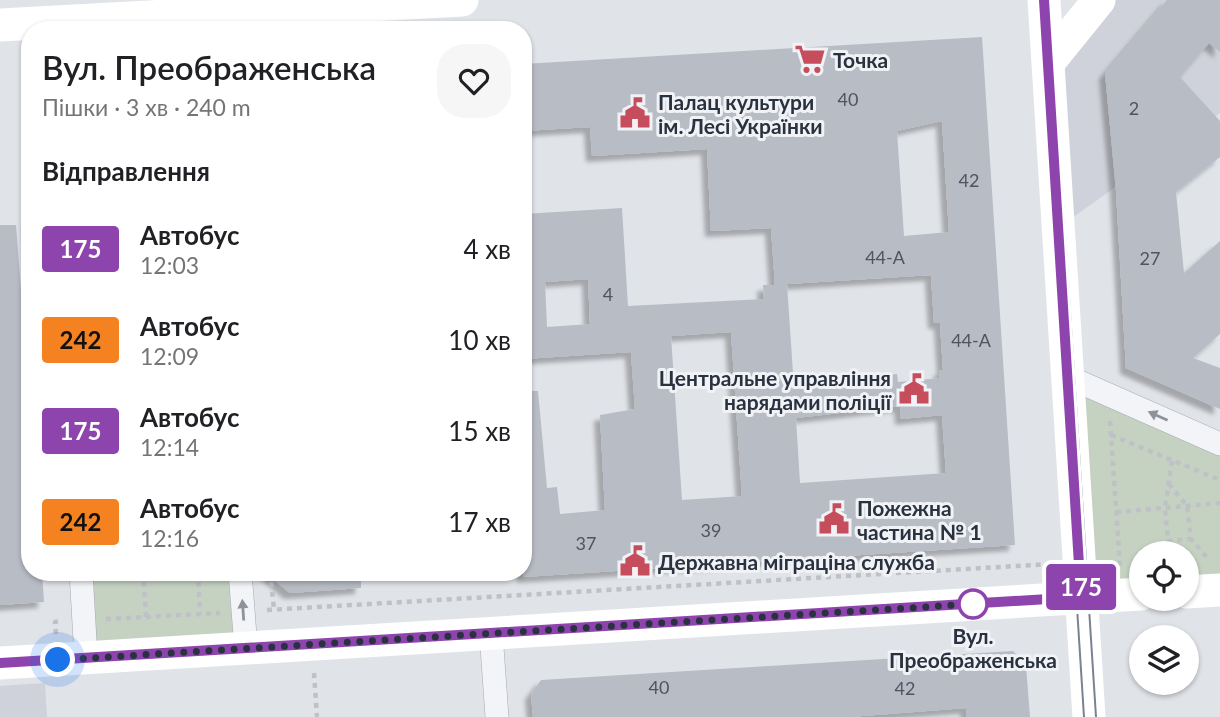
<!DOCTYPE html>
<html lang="uk">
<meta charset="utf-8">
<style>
body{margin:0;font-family:Lato,sans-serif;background:#f6f6f6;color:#202124;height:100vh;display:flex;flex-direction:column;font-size:26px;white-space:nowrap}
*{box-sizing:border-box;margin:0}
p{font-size:23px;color:#757577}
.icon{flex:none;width:38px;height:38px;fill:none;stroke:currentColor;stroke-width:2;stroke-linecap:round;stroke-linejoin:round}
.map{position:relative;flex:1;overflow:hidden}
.details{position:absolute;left:21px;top:21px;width:511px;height:560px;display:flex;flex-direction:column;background:#fff;border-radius:28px;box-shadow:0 2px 5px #0004}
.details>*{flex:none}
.badge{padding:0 14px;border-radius:5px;font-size:24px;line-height:46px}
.controls{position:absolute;left:1129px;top:541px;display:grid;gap:14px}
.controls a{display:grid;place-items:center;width:70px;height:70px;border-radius:50%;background:#fff;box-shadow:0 2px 5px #0004;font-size:35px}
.you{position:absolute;width:35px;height:35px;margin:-18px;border:5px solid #fff;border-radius:50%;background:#1a73e8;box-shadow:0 0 0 10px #1a73e833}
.map>.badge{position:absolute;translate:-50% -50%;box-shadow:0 0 0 4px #fff}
h2{padding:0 21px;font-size:26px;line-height:63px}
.round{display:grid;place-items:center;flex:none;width:74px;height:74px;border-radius:28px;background:#f6f6f6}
.head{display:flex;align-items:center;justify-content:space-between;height:119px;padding:0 21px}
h1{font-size:33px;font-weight:600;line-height:52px}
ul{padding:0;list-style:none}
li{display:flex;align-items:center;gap:21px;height:91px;padding:0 21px}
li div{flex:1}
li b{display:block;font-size:26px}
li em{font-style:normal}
li .badge{min-width:77px;font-weight:700;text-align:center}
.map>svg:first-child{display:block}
</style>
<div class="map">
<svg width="1220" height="717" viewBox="0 0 1220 717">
<defs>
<filter id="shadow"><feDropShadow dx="-6" dy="6" stdDeviation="2" flood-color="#0004"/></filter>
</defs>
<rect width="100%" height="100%" fill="#e0e3e8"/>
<path fill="#cfd2da" d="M1103 0H1220V113L1062 225 1053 66Z
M45 683 47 717H0V686Z"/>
<path fill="#c5d2c2" d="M1066 376 1220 444V590L1187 592 1186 553H1141V594L1081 597Z
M83 572H234L239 644 88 654Z"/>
<path fill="#b8bcc5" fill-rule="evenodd" filter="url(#shadow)" d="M1167 0H1220V52L1209 43 1180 77 1220 121V157L1176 192 1184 273 1220 241V334L1193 358 1220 368V409L1126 368 1116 190 1105 73Z
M982 37 1015 545 523 577V516H526L523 391H538L547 488 557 487 560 514 605 510 600 415 635 409 631 352 523 359V214L622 208 628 306 764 299 763 285H775L771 228 711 231 707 149 592 156 590 127 523 131V64ZM942 121 949 232 904 236 897 131ZM931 275 934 323H940L943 370H939L940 378 898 382 897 374 794 388 787 284ZM588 279 590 324 547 327 545 282ZM731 332 742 496 682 500 671 336ZM900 406 901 419 942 415 946 473 800 483 796 418Z
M0 225H16L30 408V572H42L44 602 0 605Z
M265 572H361V588L290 593Z
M1013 651 1026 666 1030 717H967L966 708 849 717H533L531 694 541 680Z"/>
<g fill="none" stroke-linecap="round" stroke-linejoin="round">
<g stroke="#a6aab2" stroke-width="24">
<path id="street" d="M1066 376 1220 444
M81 572 86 658
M240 572 246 648
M491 633 497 717"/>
</g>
<path stroke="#bfc1c7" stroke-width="4.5" stroke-dasharray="5 5" stroke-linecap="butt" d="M1110 421 1120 566
M1111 435 1220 480
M1172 461 1165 508 1168 541 1191 539
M1169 484 1187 506 1191 539 1209 560
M1116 512 1220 503
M143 572 146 617
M198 572 200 614
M270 572 274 609
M267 610 1051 564
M106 619 220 613
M56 634 55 622 62 621
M314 673 317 717"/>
<use href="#street" stroke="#f3f4f7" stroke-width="23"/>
<path stroke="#fff" stroke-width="33" d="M1044 0 1089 717
M0 25 462 0
M1048 63 1099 0
M1186 592 1220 590
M0 663 1141 594"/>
<path stroke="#7b8291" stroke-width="2" d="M1038 0 1044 91
M1050 0 1096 717
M1047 136 1084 717"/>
</g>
<defs><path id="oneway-solid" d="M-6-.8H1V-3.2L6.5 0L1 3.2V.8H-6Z" transform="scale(1.75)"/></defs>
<g fill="#8e929b">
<use href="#oneway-solid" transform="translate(1158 416) rotate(-156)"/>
<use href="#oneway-solid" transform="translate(243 610) rotate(-94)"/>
</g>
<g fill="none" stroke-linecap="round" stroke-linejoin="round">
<g stroke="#fff" stroke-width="16">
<path id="line" d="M0 663 1081 597 1044 0"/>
</g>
<use href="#line" stroke="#8e44ad" stroke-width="10"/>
<path stroke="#2a313f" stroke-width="7" stroke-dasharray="0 12.6" d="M58 660 973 604"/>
</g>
<defs>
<g id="supermarket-bare" transform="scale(2.415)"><path d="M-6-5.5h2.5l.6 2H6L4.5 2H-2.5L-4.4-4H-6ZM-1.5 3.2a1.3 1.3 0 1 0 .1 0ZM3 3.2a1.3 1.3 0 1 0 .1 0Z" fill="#c54d5c" stroke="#f0f2f6" stroke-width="2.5" paint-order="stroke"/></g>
<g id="civic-bare" transform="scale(2.415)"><path d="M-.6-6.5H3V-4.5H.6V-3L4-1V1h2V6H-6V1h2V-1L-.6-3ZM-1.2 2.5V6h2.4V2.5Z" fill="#c54d5c" stroke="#f0f2f6" stroke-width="2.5" paint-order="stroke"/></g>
</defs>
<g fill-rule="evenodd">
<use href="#supermarket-bare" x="810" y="59"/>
<use href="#civic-bare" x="635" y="113"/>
<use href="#civic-bare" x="914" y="389"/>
<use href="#civic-bare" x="834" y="519"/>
<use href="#civic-bare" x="635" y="561"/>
</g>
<circle fill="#fff" stroke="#8e44ad" stroke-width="3.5" cx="973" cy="604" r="14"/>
<g text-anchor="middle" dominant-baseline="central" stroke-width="6" stroke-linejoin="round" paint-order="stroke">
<g font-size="18" fill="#4e5460">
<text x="848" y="99">40</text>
<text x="1134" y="108">2</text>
<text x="969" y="180">42</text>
<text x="885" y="257">44-А</text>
<text x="1150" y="258">27</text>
<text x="608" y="294">4</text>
<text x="971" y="340">44-А</text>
<text x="711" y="530">39</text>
<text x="586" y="543">37</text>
<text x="659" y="687">40</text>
<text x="905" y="688">42</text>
</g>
<g font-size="21" font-weight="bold" fill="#2a313f" stroke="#f0f2f6" text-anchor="start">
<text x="833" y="59">Точка</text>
<text x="658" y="101">Палац культури<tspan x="658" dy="24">ім. Лесі Українки</tspan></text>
<text x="891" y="377" text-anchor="end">Центральне управління<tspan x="891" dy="24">нарядами поліції</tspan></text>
<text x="857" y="507">Пожежна<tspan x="857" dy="24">частина № 1</tspan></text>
<text x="658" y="561">Державна міграціна служба</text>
</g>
<g font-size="21" font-weight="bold" fill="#2a313f" stroke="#f0f2f6">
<text x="973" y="635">Вул.<tspan x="973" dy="24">Преображенська</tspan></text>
</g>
</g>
</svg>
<div class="controls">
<a><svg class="icon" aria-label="locate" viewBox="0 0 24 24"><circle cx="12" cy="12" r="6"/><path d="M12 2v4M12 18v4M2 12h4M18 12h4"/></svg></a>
<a><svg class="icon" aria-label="layers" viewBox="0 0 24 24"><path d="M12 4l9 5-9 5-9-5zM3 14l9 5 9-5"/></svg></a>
</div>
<div class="you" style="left:58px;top:660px"></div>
<b class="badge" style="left:1081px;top:587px;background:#8e44ad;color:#fff">175</b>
<section class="details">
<div class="head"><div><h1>Вул. Преображенська</h1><p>Пішки · 3 хв · 240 m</p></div><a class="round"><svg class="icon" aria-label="heart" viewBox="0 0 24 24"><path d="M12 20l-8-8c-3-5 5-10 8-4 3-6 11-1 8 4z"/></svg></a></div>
<h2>Відправлення</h2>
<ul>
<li><span class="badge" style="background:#8e44ad;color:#fff">175</span><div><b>Автобус</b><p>12:03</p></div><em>4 хв</em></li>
<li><span class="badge" style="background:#f58220;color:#111">242</span><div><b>Автобус</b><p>12:09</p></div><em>10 хв</em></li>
<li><span class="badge" style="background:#8e44ad;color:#fff">175</span><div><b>Автобус</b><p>12:14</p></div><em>15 хв</em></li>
<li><span class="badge" style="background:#f58220;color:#111">242</span><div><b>Автобус</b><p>12:16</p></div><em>17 хв</em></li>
</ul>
</section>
</div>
